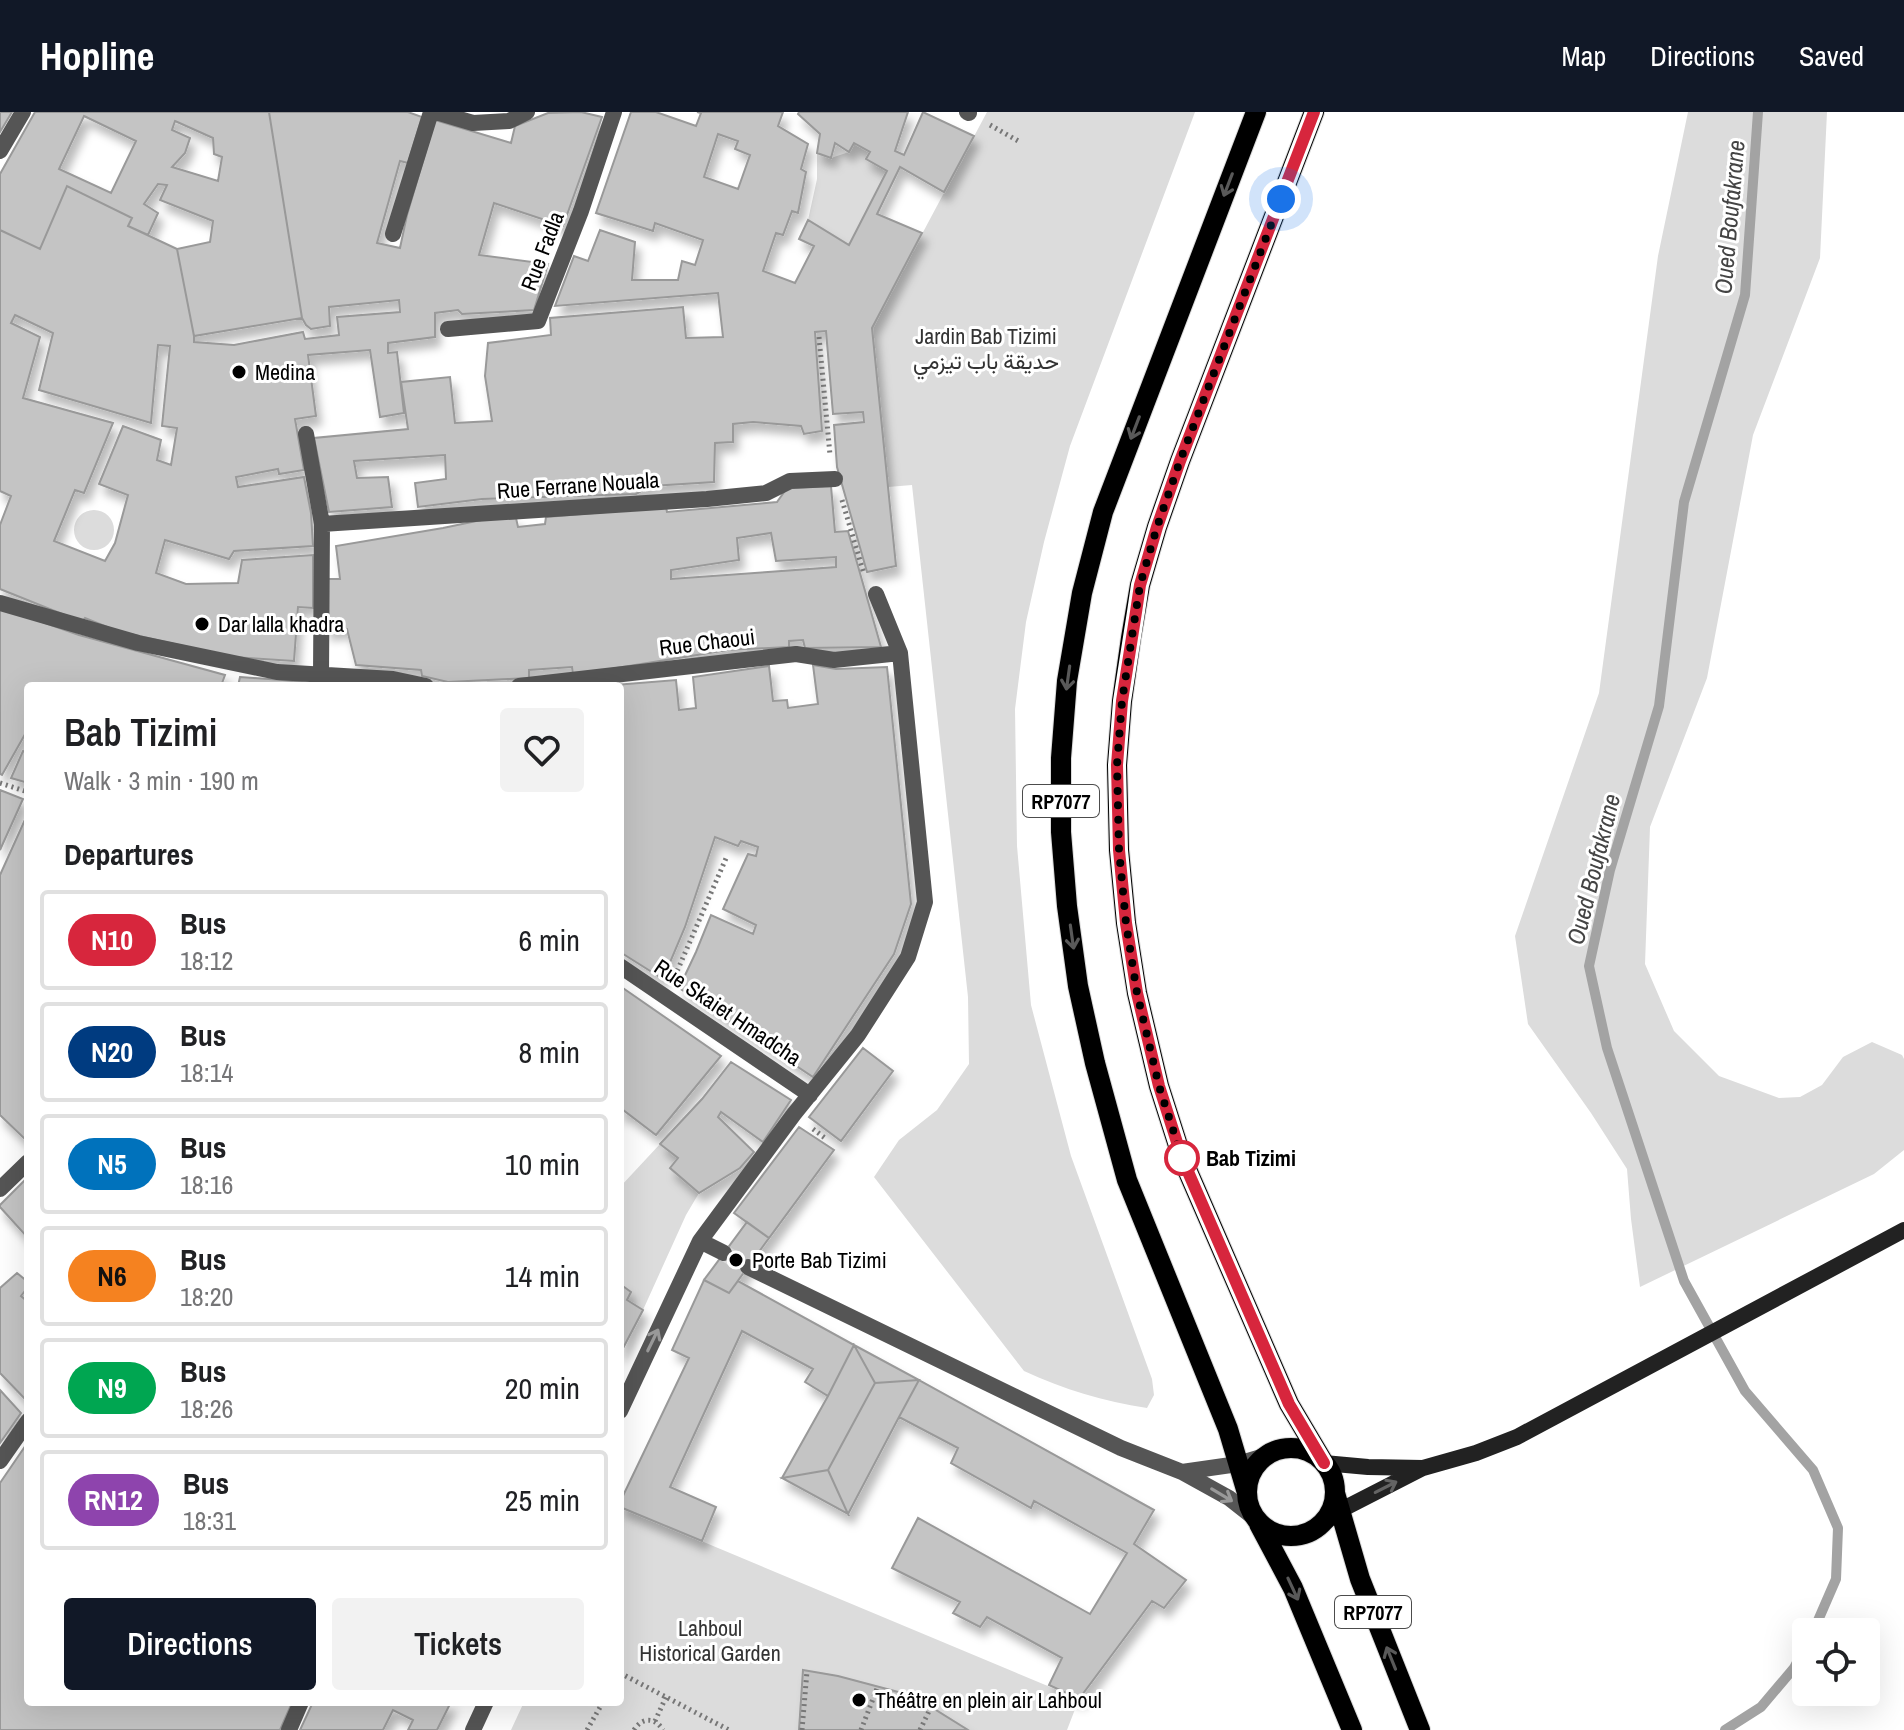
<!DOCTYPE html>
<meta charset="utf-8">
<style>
body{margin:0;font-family:"Archivo Narrow",Vazirmatn,sans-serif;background:#f2f2f2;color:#202124;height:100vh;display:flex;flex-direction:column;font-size:30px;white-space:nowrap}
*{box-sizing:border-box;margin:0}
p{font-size:26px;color:#757577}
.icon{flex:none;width:44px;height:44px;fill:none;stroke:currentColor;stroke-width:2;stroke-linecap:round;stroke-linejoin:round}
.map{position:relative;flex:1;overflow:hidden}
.drawer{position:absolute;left:24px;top:570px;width:600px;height:1024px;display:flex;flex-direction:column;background:#fff;border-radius:8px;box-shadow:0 8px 32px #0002}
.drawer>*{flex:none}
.badge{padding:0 16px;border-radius:26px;font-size:28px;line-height:52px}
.tools{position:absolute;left:1792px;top:1506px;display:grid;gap:16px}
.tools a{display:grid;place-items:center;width:88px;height:88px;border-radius:8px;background:#fff;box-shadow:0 8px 32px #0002;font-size:40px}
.you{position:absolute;width:40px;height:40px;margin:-20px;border:6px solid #fff;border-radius:50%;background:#1a73e8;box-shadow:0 0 0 12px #1a73e833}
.map>.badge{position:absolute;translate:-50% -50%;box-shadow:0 0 0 4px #fff}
h2{padding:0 40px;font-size:30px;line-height:72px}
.round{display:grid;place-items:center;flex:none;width:84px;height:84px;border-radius:8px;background:#f2f2f2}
.summary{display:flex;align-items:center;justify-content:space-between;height:136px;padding:0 40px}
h1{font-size:38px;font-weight:600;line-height:60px}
.cta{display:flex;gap:16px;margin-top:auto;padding:16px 40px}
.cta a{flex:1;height:92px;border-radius:8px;background:#111827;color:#fff;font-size:32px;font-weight:600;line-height:92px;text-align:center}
.cta a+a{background:#f2f2f2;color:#202124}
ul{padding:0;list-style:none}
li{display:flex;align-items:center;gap:24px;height:100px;margin:0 16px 12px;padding:0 24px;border:4px solid #e0e0e0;border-radius:8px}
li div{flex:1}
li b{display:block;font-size:30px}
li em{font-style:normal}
li .badge{min-width:88px;font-weight:700;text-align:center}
header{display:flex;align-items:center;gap:48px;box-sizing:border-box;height:112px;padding:0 40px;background:#111827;color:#fff}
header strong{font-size:38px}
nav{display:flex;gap:44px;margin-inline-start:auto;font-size:28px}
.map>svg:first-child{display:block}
</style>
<header>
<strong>Hopline</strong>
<nav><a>Map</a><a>Directions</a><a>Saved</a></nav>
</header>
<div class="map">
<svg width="1904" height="1618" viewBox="0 0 1904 1618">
<defs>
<filter id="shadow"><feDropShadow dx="5" dy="9" stdDeviation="4" flood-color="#0004"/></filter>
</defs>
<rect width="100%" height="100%" fill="#fff"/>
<path fill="#dcdcdc" d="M987 0H1195L1070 334 1044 430 1026 510 1015 597 1017 734 1031 893 1071 1044 1152 1267 1154 1283 1147 1296C1103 1289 1065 1278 1024 1259L874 1065 899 1028 937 998 969 952 968 885 912 373 888 375 872 216Z
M1688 0H1827L1820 146 1753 323 1707 566 1650 715 1645 852 1674 919 1719 964 1779 986 1800 985 1822 973 1843 945 1872 930 1902 943 1904 947V1038L1874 1062 1640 1175 1631 1107 1627 1057 1591 1001 1528 912 1515 824 1599 581 1658 144Z
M854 31 870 40 867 47 887 59 849 133 808 108 817 67V41L831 46 849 40Z
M74 418a20 20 0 1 1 40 0a20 20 0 1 1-40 0Z
M660 1032 678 1046 670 1056 699 1081 686 1103 643 1198 627 1188 630 1180 620 1172V1098L624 1093 620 1089V1075Z
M620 1395 1079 1587 1067 1618H511L524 1590H620Z"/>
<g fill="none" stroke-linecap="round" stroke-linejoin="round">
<path stroke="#a3a3a3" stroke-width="10" d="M1758 0 1745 183 1684 390 1659 594 1610 758 1589 854 1607 936 1684 1169 1745 1279 1813 1358 1838 1416 1836 1467 1813 1520
M1725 1618 1761 1595 1794 1556 1806 1533"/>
</g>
<path fill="#c4c4c4" stroke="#999" stroke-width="2" fill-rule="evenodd" filter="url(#shadow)" d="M0 0H12L0 20Z
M35 0H269L302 206 194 224 177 137 210 130 213 109 160 88 167 73 158 72 144 92 158 101 148 123 128 114 132 106 67 74 40 137 0 118V62ZM84 4 136 29 111 81 59 57ZM175 9 213 26 214 42 222 45 218 69 172 55 185 41 190 26 172 18Z
M269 0H408L422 5 408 51 400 49 377 131 400 136 407 103 435 8 511 31 515 14 548 1 581 0 602 5 563 114 494 91 479 143 548 152 534 198 462 202 458 198 435 201V225L388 231V241L397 240 404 301 380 305 370 238 308 243 316 304 295 307 304 358 279 362 278 357 236 365 238 375 304 365 311 401 313 434 234 439 229 447 165 428 156 461 186 472 238 471 242 448 313 443V496L298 495 294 549 232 545 117 519 85 506 82 510 0 477V413L11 384 0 379V118L40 137 67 74 132 106 128 114 177 137 194 224V230L234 233 303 220 305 227 339 223 337 205 400 200 399 188 329 195 330 214 311 217 306 213 302 206ZM15 203 53 221 39 278 151 311 158 233 170 234 162 314 177 316 171 353 157 348 161 328 123 314 99 372 128 383 115 431 105 449 54 429 75 378 84 381 113 311 23 286 40 225 11 211Z
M631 0H656L696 14 701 1 697 0H783L778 14 808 32 801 57 806 60 798 101 792 99 783 123 776 121 763 159 795 171 814 134 799 127 808 108 849 133 887 59 866 47 870 40 854 31 849 40 835 31 831 46 817 41 820 22 798 2 799 0H908L895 39 904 43 923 0 974 24 944 80 900 55 877 102 922 121 872 216 896 454 867 460 837 355 834 313 864 310 863 300 833 302 826 219 815 220 822 319 804 322 801 314 753 310 733 312V330L715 331 714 370 651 374 636 382 482 387 418 395 415 371 446 367 445 343 354 349 357 366 388 365 392 395 329 400 314 326 408 317 401 270 450 265 455 311 492 309 485 264 488 231 551 223 550 206 683 195 686 226 723 225 718 181 555 194 574 144 588 149 600 118 635 130 632 168H678L682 149 695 153 703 128 655 111 653 119 596 101ZM718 22 738 29 735 37 750 43 738 77 704 65Z
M831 374 835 420 848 419 881 535 805 536 803 528 789 529V535L728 538 573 563 572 555 529 558V566L448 570 422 564 421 558 356 553 347 517 326 519 328 467H340L336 434 443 416 486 407 516 406 518 415 545 412 546 405 666 395 667 400 777 390 787 376ZM771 421 776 449 836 445V455L671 467V458L739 448 737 426Z
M0 495 79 523 225 563 221 574H28V617L2 663 0 662Z
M813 553 836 557 887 555 911 792 894 842 813 965 679 876 696 840 711 803 753 822 756 813 723 797 748 742 756 744 758 735 741 729 738 734 715 725 685 815 663 867 620 840V574H602L676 568 679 598 696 596 693 565 769 554 773 589 787 588 788 596 818 592Z
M240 565 283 568 339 574H238Z
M23 639 28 641V671L11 666Z
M0 678 23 687 0 738Z
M28 701V1030L0 1003V763Z
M620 874 721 944 656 1023 623 998 620 1002Z
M863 936 893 959 841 1029 809 1005Z
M731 950 791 988 763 1030 721 1000 718 1005 754 1040 740 1056 699 1081 670 1056 678 1046 660 1032 702 987Z
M799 1015 834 1038 769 1126 734 1101Z
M28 1065V1126L0 1095V1093Z
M747 1110 769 1126 729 1181 704 1168Z
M17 1161 28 1170V1175L21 1184 28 1190 27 1289 0 1261V1176Z
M704 1168 729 1181 738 1169 854 1233 828 1284 805 1270 813 1257 742 1219 670 1375 716 1395 702 1429 620 1395V1390L689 1246 672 1238Z
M620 1172 631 1180 627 1188 643 1198 620 1242Z
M854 1233 919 1268 875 1271Z
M854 1233 875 1271 828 1358 782 1366 828 1284Z
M919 1268 899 1305 848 1402 828 1358 875 1271Z
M919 1268 1154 1398 1134 1432 1186 1468 1164 1496 1152 1489 1079 1587 1049 1573 1062 1546 987 1505 980 1515 953 1501 960 1490 892 1456 918 1406 1090 1502 1127 1441 1034 1389 1031 1396 951 1351 958 1336 899 1305Z
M0 1278 21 1301 0 1331Z
M28 1330V1590H285L291 1593 280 1618H0V1371Z
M828 1358 848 1402 782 1366Z
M803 1558 838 1564 902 1581 931 1595 968 1618H799Z
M313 1590H451L437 1618H408L413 1608 393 1598 383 1618H300Z"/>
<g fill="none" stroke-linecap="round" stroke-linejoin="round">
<path stroke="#d9d9d9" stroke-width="16" stroke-dasharray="16 8" stroke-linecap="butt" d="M724 1141 748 1155"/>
<g stroke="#dbdbdb" stroke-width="22">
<path id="primary" d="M1314 0 1180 349 1157 415 1140 473 1131 526 1122 589 1117 653 1119 738 1126 811 1137 881 1159 974 1182 1046 1289 1292 1324 1351
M1247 1380a44 44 0 1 1 88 0a44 44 0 1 1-88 0Z
M1247 1381 1228 1317 1127 1068 1095 951 1078 874 1067 794 1061 720V646L1067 569 1082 481 1103 400 1256 0
M1335 1381 1360 1467 1420 1618
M1259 1412 1293 1476 1352 1618"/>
</g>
<path stroke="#777" stroke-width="5" stroke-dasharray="2 4" stroke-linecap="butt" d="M990 13 1020 30
M819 225 830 343
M842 388 864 462
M0 671 28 680
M675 864 727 744
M813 1017 825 1026
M620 1561 729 1618
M655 1609 666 1585
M587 1618 603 1590
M634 1618C642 1605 655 1605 663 1618
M802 1618 807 1559
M861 1618 878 1574
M920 1618 931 1595"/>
<path stroke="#555" stroke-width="16" d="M436 0 473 11 509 9 527 0
M967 0 969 1
M0 39 23 0
M393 122 431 0
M448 217 538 209 581 99 614 0
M306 322 322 412 321 562
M322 412 707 387 766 381 790 369 835 367
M0 491 138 531 277 560 393 567 426 574
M519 574 796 542 834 548 900 541
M620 854 810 983
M0 1077 28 1050
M700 1129 724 1141
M748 1155 1121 1336 1182 1360
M620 1299 700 1129 794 1002 858 923 908 845 925 790 900 541 876 482
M0 1349 28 1309
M1257 1408 1229 1386 1182 1360 1238 1352 1268 1343
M289 1618 301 1590
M473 1618 486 1590"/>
<path stroke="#222" stroke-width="16" d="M1423 1356 1476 1341 1517 1325 1904 1118
M1319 1415 1341 1398 1423 1356 1368 1355 1324 1351"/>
<use href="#primary" stroke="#000" stroke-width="20"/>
</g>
<defs><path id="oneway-shaft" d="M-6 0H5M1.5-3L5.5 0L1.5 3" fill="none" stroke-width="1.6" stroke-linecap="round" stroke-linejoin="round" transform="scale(2)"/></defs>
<g stroke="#595959">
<use href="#oneway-shaft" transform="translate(1228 73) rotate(111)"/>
<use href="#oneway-shaft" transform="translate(1135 316) rotate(111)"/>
<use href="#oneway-shaft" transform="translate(1068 566) rotate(98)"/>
<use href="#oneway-shaft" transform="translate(1072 825) rotate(82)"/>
<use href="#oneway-shaft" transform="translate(1293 1477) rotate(65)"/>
<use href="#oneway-shaft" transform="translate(1391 1546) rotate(-112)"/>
</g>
<g stroke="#999">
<use href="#oneway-shaft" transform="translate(653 1228) rotate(-64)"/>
<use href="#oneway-shaft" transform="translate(1222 1383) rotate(31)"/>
</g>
<use stroke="#646464" href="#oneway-shaft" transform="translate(1386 1375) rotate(-27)"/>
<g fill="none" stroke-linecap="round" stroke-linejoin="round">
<g stroke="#fff" stroke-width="18">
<path id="line" d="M1314 0 1180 349 1157 415 1140 473 1136 500 1122 589 1117 653 1119 738 1126 811 1137 881 1159 974 1182 1046 1289 1292 1324 1351"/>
</g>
<use href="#line" stroke="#d7263d" stroke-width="12"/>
<path stroke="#000" stroke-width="8" stroke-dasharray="0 14.4" d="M1182 1046 1159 974 1137 881 1126 811 1119 738 1117 653 1122 589 1140 473 1157 415 1180 349 1281 87"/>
</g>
<g fill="#000" stroke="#fff" stroke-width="3">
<circle cx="239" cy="260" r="8"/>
<circle cx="202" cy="512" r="8"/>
<circle cx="736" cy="1148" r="8"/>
<circle cx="859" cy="1588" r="8"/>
</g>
<circle fill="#fff" stroke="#d7263d" stroke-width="4" cx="1182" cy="1046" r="16"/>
<g text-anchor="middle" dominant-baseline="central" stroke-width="6" stroke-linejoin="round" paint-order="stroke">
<g fill="#fff" stroke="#4c4c4c" stroke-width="2">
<rect x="1023" y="673" width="76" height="32" rx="6"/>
<rect x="1335" y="1484" width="76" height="32" rx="6"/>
</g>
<g font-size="20" font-weight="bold" fill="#000">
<text x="1061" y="689">RP7077</text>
<text x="1373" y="1500">RP7077</text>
</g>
<g font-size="22" fill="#000" stroke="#fff">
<text transform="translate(542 139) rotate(-69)">Rue Fadla</text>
<text transform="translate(578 373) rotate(-4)">Rue Ferrane Nouala</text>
<text transform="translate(707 530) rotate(-7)">Rue Chaoui</text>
<text transform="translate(728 900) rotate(34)">Rue Skaiet Hmadcha</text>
</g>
<g font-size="22" fill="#333" stroke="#fff">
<text x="986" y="224">Jardin Bab Tizimi<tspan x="986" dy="25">حديقة باب تيزمي</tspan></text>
<text x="710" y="1516">Lahboul<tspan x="710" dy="25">Historical Garden</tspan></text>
</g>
<g font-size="22" fill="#000" stroke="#fff" text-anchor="start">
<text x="255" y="260">Medina</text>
<text x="218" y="512">Dar lalla khadra</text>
<text x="752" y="1148">Porte Bab Tizimi</text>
<text x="875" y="1588">Théâtre en plein air Lahboul</text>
</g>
<g font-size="22" font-weight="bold" fill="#000" stroke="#fff" text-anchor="start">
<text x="1206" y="1046">Bab Tizimi</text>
</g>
<g font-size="24" font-style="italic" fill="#444" stroke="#fff">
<text transform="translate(1729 105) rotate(-85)">Oued Boufakrane</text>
<text transform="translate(1593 757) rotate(-76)">Oued Boufakrane</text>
</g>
</g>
</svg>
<div class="tools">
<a><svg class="icon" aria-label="locate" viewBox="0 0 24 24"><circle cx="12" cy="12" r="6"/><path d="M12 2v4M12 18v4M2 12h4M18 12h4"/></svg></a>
</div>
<div class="you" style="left:1281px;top:87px"></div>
<section class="drawer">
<div class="summary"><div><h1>Bab Tizimi</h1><p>Walk · 3 min · 190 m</p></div><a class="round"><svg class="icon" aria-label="heart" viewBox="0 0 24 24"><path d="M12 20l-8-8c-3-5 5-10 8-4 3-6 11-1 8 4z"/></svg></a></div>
<h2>Departures</h2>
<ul>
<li><span class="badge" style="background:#d7263d;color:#fff">N10</span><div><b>Bus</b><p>18:12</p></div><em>6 min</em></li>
<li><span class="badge" style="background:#003b80;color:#fff">N20</span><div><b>Bus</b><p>18:14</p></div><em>8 min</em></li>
<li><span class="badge" style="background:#0072bc;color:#fff">N5</span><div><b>Bus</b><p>18:16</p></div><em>10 min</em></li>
<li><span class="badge" style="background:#f58220;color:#111">N6</span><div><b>Bus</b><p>18:20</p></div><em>14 min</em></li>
<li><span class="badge" style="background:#00a651;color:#fff">N9</span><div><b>Bus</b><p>18:26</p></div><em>20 min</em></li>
<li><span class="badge" style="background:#8e44ad;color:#fff">RN12</span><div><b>Bus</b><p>18:31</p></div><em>25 min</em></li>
</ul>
<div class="cta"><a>Directions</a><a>Tickets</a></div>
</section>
</div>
